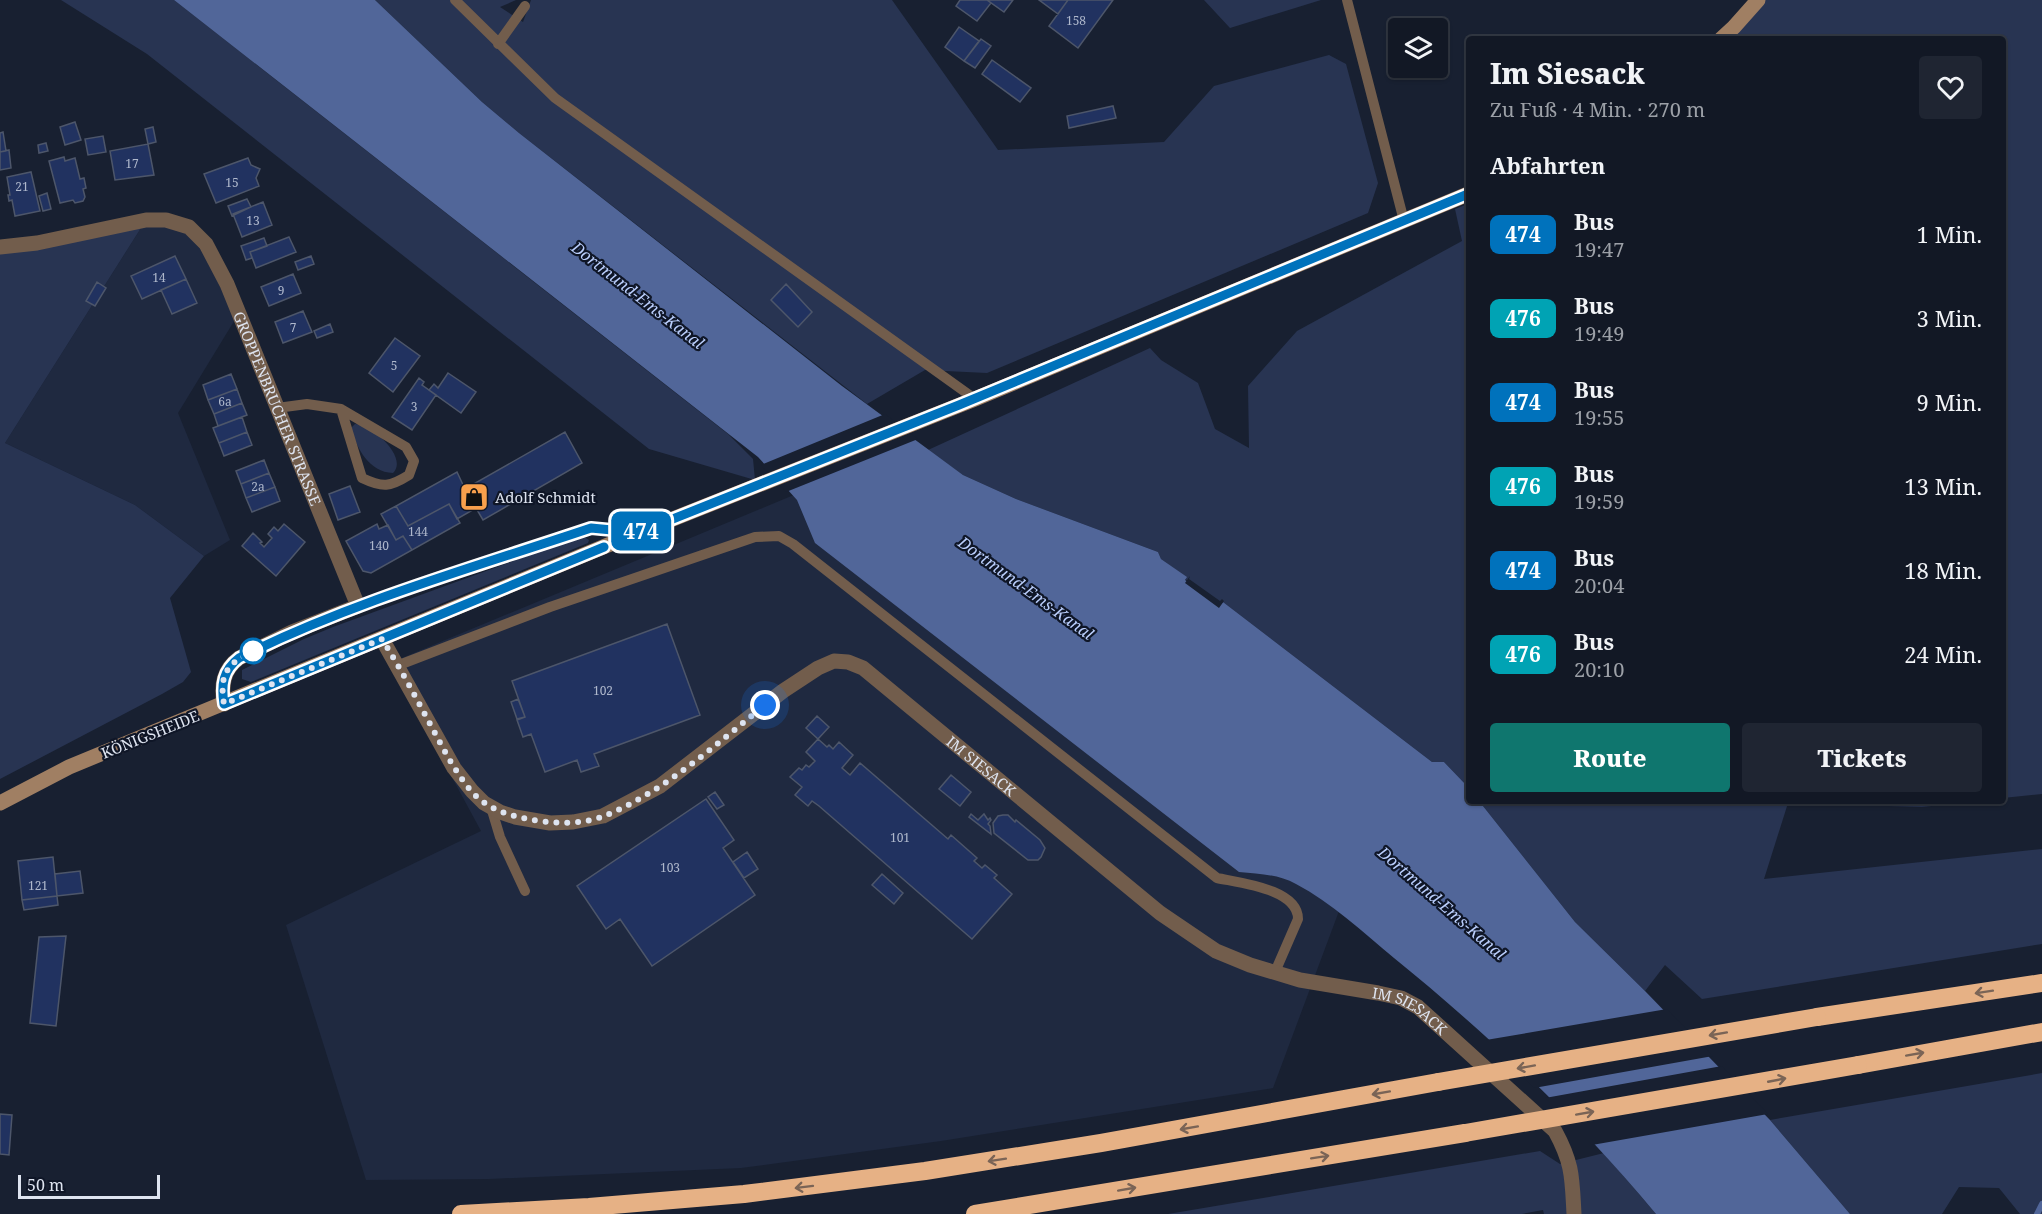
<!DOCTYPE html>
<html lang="de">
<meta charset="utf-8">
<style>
body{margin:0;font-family:"Noto Serif",serif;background:#1f2532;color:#f1f3f6;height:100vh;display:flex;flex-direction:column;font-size:22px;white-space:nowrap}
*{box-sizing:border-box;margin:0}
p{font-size:20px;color:#9ca0a7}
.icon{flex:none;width:33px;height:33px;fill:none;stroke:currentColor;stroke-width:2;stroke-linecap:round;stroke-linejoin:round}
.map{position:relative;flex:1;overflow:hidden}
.panel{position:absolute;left:1466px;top:36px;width:540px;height:768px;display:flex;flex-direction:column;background:#121825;border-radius:6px;box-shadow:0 2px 4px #0004,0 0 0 2px #313742}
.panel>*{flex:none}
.badge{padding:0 12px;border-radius:9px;font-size:21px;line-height:39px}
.controls{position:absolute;left:1388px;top:18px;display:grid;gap:12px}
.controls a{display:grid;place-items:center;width:60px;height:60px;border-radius:6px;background:#121825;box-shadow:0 2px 4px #0004,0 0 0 2px #313742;font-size:30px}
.scale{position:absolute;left:18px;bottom:15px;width:142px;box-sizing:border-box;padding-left:6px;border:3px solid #dee4f0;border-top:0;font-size:16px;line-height:21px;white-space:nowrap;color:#dee4f0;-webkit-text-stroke:4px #0f1627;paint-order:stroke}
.you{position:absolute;width:30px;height:30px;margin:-15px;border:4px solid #fff;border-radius:50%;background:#1a73e8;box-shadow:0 0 0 9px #1a73e833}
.map>.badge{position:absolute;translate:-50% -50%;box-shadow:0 0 0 3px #fff}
h2{padding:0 24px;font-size:22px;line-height:54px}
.round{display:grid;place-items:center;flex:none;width:63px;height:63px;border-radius:6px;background:#1f2532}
.headline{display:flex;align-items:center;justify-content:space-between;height:102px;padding:0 24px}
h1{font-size:28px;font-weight:800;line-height:45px}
.button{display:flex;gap:12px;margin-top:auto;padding:12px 24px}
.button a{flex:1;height:69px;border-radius:6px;background:#0f766e;color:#fff;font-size:24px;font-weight:800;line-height:69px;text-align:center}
.button a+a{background:#1f2532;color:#f1f3f6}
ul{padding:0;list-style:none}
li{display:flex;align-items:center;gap:18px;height:84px;padding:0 24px}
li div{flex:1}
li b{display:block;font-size:22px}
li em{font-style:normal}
li .badge{min-width:66px;font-weight:700;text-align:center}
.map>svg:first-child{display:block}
</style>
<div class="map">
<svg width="2042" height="1214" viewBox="0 0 2042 1214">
<rect width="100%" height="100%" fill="#182031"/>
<path fill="#1f2940" d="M146 220 189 227 239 313 178 413 230 540 204 556 135 505 5 443Z
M837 477 1361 852 1273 1088 941 1141 741 1168 489 1179 366 1180 286 925 481 831 390 663Z"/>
<path fill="#283452" d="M61 0H174L728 434 753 459 755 480 649 449 147 54Z
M375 0H516L500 7 523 22 531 0H892L998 150 1164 142 1214 86 1329 55 1346 64 1378 183 1368 213 987 373 925 370 867 404 519 133 482 102Z
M1204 0H1321L1230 28Z
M1751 0H2042V794L2003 798 2002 39H1727Z
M1468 204V787L1444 762H1432L1223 602 1220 605 1185 579 1186 577 1161 559 1158 552 1016 499 963 475 928 450 1150 348 1161 360 1198 383 1215 429 1249 448 1248 386 1297 331 1462 241 1455 209Z
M146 220 5 443 135 505 204 556 170 598 191 672 183 682 162 694 0 779V247Z
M355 424C371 424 409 457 393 473 369 472 357 449 351 428Z
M579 537 586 538 589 540 588 543 251 682 242 679V670L304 639 333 627Z
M1479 801H1979L1922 807 1788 803 1764 879 2042 849V944L1702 999 1665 965 1645 991 1575 922Z
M2042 1073V1214H2020L1999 1188 1959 1187 1942 1214H1850L1770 1120Z
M1540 1151 1560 1164 1604 1153 1656 1214H1544L1543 1210 1522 1214H1168Z"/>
<path fill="#516699" d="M174 0H375L482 102 519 133 842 386 963 475 1016 499 1158 552 1161 559 1187 577 1185 580 1220 605 1223 602 1432 762H1444L1468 787V801H1479L1575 922 1645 991 1770 1120 1850 1214H1656C1578 1120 1489 1035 1394 958 1363 932 1332 903 1296 884 1278 874 1259 874 1239 872L815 543 797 500 758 457Z"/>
<path fill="#182031" d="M885 414 918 439 786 492 761 465Z
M1190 576 1189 579 1220 601 1222 599 1224 601 1219 608 1185 583Z
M1667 1009 1713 1056 1534 1088 1486 1040Z
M1722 1066 1768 1114 1592 1145 1545 1098Z"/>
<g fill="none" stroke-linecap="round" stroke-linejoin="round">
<path stroke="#516699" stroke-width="6" d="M2037 1214 2042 1204"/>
</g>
<path fill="#213260" stroke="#4d566a" stroke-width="1.5" d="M960 0H987L991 3 977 21 956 6Z
M987 0H1013L1004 12Z
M1039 0H1068L1058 14Z
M1068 0H1113L1078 48 1049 26Z
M959 27 979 41 964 61 945 47Z
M981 39 991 46 975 68 964 61Z
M992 60 1031 88 1020 102 982 74Z
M1113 106 1116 118 1069 128 1067 116Z
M75 122 81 140 65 145 60 127Z
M153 127 156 142 148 144 145 129Z
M3 132 6 151 0 152V133Z
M103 136 106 152 88 155 85 139Z
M46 143 48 151 39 153 38 145Z
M148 144 154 175 115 180 110 151Z
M9 150 11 168 0 170V152Z
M64 157 65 161 75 158 80 179 84 178 86 188 83 189 85 197 83 201 75 203 73 200 60 203 49 161Z
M248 158 251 165 260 169 256 178 259 186 216 203 204 174Z
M31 172 40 211 15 216 12 200 9 201 8 195H10L7 177Z
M47 193 51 209 43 211 39 196Z
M247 199 251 207 232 216 228 206Z
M263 202 272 225 242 237 233 214Z
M289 237 296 252 256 268 250 252Z
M264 238 267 246 250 252 252 258 246 260 241 246Z
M175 256 186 279 142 299 131 276Z
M311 256 314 264 298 270 295 262Z
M293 274 301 293 269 306 261 287Z
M186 279 197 303 172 314 161 290Z
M97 282 106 288 95 306 86 301Z
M786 284 812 312 798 327 771 300Z
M303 311 312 332 283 343 275 322Z
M330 324 333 332 317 338 314 331Z
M395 338 420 356 393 392 369 373Z
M448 373 476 392 461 413 429 390 434 384 438 388Z
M231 374 237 389 208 400 203 385Z
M419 378 424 382 422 385 436 395 412 430 392 417Z
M237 389 242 403 214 414 208 400Z
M242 403 247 415 218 426 214 414Z
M242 417 247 432 219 443 213 428Z
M247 432 252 445 224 456 219 443Z
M565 432 582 463 483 520 476 508 457 519 449 504 408 526 396 506 457 472 465 489Z
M264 460 269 473 241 484 236 471Z
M269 473 275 487 246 498 241 484Z
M350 486 360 512 338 520 329 494Z
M275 487 280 501 252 512 246 498Z
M449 504 460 523 412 550 403 536 396 540 381 514 396 506 408 526Z
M284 524 305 542 276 576 242 546 253 533 262 542 260 543 264 547 272 538 268 534 274 527 278 531Z
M377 524 379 529 388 525 396 540 403 536 412 550 371 573 363 571 346 541Z
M667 624 700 715 594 754 599 766 581 772 577 760 545 772 531 734 523 737 517 720 525 717 512 681Z
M518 699 525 717 517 719 511 702Z
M817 716 829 727 818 739 806 728Z
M818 739 827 747 829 745 833 749 839 742 853 755 842 768 850 775 860 763 948 839 951 835 977 858 974 861 982 868 985 865 997 875 994 878 1012 894 972 939 819 806 812 801 808 806 795 795 802 787 790 777 799 768 802 770 806 765 809 767 815 761 806 752Z
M951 775 971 792 960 806 939 789Z
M715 792 724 805 717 809 708 797Z
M706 799 734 840 723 848 755 895 652 966 620 919 606 929 577 886Z
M971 814 978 820 984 814 988 820 990 818 991 820 988 824 990 826 991 834 969 817Z
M1003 815H1008L1015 822 1016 820 1040 840 1045 848 1041 857 1038 860H1028L994 833 993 823 998 816Z
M747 852 758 869 744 878 733 862Z
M53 857 57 896 22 900 18 861Z
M80 871 83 893 57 896 55 874Z
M882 874 903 893 894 904 872 885Z
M57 896 58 905 24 910 22 900Z
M66 936 56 1026 30 1023 39 937Z
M0 1114 12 1115 9 1155 0 1154Z"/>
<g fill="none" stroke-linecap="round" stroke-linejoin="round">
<path stroke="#725d4c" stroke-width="10" d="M455 0 555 98 975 399
M1347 0 1404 221
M498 44 525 6
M277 408 307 404 341 409 406 447 414 461 409 475C390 487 383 488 362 478L341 409
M358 606 591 528 612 530 625 538
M399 665 550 607 755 537 779 536 793 544 1217 878C1240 883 1298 889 1298 919L1275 972
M491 807 500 837 525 891"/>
<g stroke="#725d4c" stroke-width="15">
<path id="s1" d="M0 247 37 243 146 220H166L189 227 206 244 227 284 358 606 292 632 239 658C223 670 221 685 224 704"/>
<path id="s2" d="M382 639 454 768 472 791 484 803 500 812 515 817 550 823 573 822 603 816 660 786 783 691 818 668 834 661 848 662 863 668 1160 913 1216 951 1250 965 1300 980 1378 993 1401 998 1418 1007 1555 1131C1573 1164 1572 1178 1574 1214"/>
</g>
<path stroke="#a07f63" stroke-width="15" d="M1721 39 1734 27 1758 0
M0 803 69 767 625 538 975 399 1468 194"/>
<path stroke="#e6b185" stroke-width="18" d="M1817 1017 2042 983
M1858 1065 2042 1032
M461 1214 589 1207 744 1194 925 1171 1101 1143 1438 1082
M975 1214 1465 1133"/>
<path stroke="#e6b185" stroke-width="18" d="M1438 1082 1817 1017
M1465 1133 1858 1065"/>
</g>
<defs><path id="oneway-shaft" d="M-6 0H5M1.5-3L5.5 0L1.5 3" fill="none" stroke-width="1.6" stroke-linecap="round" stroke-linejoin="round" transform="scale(1.5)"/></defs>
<g stroke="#7a6456">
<use href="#oneway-shaft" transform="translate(1984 992) rotate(171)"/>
<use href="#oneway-shaft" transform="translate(1718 1034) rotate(170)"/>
<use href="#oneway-shaft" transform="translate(1915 1054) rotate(-10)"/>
<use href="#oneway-shaft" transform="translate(1526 1067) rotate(170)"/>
<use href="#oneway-shaft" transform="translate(1777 1080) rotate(-11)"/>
<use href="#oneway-shaft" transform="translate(1381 1093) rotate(170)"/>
<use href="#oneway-shaft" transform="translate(1585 1113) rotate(-10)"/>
<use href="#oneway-shaft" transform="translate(1189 1128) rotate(170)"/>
<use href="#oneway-shaft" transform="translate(1320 1157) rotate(-9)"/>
<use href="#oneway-shaft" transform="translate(997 1160) rotate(171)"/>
<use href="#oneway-shaft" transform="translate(804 1187) rotate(173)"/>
<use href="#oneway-shaft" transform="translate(1127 1189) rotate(-10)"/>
</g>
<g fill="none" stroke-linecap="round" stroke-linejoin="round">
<g stroke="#fff" stroke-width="14">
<path id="line" d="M604 547 224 704C221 685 223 670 239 658 351 602 472 568 591 528L612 530 625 538 959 405 1468 194"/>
</g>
<use href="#line" stroke="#0072bc" stroke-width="9"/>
<path stroke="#dee4f0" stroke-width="6" stroke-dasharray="0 10.8" d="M253 651C227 663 219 675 224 704L382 639C399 666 414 694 429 722 442 746 454 771 472 792 487 808 506 815 528 819 552 824 581 825 604 816 661 794 718 743 765 705"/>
</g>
<defs>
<g id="shop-square" transform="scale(1.5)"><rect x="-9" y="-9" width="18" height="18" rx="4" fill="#f9a04c" stroke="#0f1627"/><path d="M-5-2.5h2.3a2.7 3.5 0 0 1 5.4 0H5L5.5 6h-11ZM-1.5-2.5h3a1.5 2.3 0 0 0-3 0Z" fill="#111"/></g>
</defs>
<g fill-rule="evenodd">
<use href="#shop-square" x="474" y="497"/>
</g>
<circle fill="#fff" stroke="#0072bc" stroke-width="3" cx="253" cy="651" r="12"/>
<g text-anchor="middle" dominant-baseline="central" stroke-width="4.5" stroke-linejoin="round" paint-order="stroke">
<g font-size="12" fill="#afb8cc">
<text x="1076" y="20">158</text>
<text x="132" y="163">17</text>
<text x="232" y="182">15</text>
<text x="22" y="186">21</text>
<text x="253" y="220">13</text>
<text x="159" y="277">14</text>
<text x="281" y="290">9</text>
<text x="293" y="327">7</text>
<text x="394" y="365">5</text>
<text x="225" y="401">6a</text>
<text x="414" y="406">3</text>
<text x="258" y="486">2a</text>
<text x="418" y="531">144</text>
<text x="379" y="545">140</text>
<text x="603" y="690">102</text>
<text x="900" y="837">101</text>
<text x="670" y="867">103</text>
<text x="38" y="885">121</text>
</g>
<g font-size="15" fill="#dee4f0" stroke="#0f1627">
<text stroke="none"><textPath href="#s1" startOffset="396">GROPPENBRUCHER STRASSE</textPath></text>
<text transform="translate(150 734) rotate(-22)">KÖNIGSHEIDE</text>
<text stroke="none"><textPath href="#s2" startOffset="780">IM SIESACK</textPath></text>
<text stroke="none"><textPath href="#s2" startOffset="1284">IM SIESACK</textPath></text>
</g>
<g font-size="15" fill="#dee4f0" stroke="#0f1627" text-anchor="start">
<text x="495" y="497">Adolf Schmidt</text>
</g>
<g font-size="16" font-style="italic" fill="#bacefc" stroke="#0f1627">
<text transform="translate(638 295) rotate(38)">Dortmund-Ems-Kanal</text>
<text transform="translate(1026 588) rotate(36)">Dortmund-Ems-Kanal</text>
<text transform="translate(1442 903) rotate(41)">Dortmund-Ems-Kanal</text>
</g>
</g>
</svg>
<div class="controls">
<a><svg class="icon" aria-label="layers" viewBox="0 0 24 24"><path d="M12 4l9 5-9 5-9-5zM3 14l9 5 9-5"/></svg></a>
</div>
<div class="scale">50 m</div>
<div class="you" style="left:765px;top:705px"></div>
<b class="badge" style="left:641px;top:531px;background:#0072bc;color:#fff">474</b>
<section class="panel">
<div class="headline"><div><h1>Im Siesack</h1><p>Zu Fuß · 4 Min. · 270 m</p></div><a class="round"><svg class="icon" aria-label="heart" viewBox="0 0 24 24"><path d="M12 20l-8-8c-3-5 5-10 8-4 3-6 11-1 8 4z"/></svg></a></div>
<h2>Abfahrten</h2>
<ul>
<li><span class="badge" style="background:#0072bc;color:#fff">474</span><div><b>Bus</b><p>19:47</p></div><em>1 Min.</em></li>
<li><span class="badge" style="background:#00a3b4;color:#fff">476</span><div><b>Bus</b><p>19:49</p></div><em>3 Min.</em></li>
<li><span class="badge" style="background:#0072bc;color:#fff">474</span><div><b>Bus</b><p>19:55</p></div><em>9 Min.</em></li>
<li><span class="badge" style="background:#00a3b4;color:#fff">476</span><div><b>Bus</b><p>19:59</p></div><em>13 Min.</em></li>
<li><span class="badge" style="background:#0072bc;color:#fff">474</span><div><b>Bus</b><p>20:04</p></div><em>18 Min.</em></li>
<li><span class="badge" style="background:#00a3b4;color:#fff">476</span><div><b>Bus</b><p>20:10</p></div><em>24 Min.</em></li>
</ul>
<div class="button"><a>Route</a><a>Tickets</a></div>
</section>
</div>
